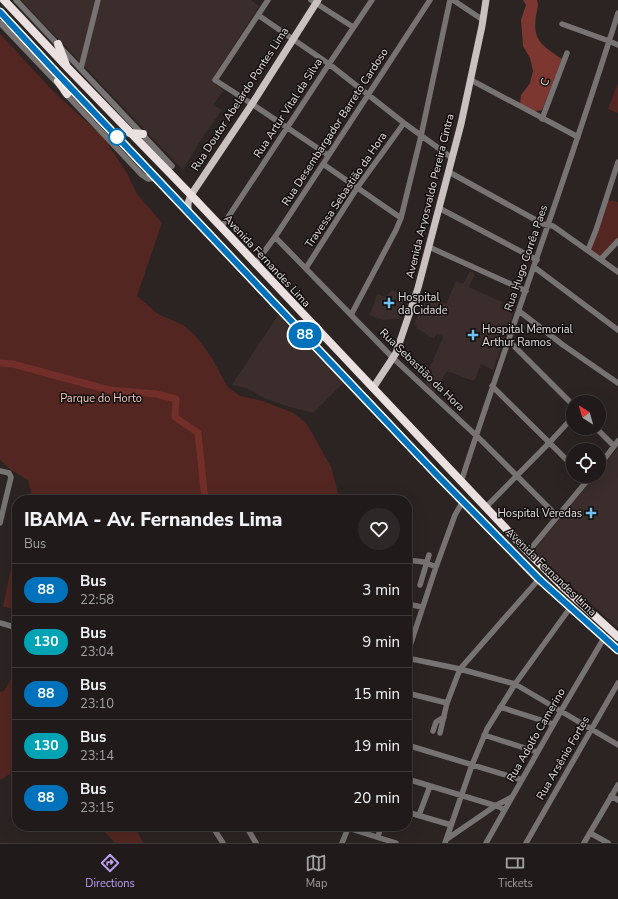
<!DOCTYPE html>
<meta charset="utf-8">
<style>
body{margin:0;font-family:"Nunito Sans",sans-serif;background:#2d2827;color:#f1f3f6;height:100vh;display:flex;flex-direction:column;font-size:15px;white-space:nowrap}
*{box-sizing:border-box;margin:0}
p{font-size:13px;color:#a2a1a2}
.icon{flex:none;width:22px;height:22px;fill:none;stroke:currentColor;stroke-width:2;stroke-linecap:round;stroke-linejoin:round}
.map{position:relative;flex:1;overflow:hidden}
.side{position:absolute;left:12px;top:495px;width:400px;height:336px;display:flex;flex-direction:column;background:#201b1a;border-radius:16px;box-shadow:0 4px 16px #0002,0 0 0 1px #3d3939}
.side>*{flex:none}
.badge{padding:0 8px;border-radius:13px;font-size:14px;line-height:26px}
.needle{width:26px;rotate:323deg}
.tools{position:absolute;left:566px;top:395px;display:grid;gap:8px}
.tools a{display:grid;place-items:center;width:40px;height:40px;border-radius:50%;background:#201b1a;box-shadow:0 4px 16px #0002,0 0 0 1px #3d3939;font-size:20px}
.map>.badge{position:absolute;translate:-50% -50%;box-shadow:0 0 0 2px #fff}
.round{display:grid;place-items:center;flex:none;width:42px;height:42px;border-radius:21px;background:#2d2827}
.headline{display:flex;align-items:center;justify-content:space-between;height:68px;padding:0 12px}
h1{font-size:19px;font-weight:800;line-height:30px}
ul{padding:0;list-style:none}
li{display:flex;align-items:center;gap:12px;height:52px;padding:0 12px;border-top:1px solid #3d3939}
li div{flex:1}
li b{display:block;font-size:15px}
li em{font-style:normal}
li .badge{min-width:44px;font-weight:700;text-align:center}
.menu{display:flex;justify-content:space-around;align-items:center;height:56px;border-top:1px solid #3d3939;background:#201b1a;font-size:11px;color:#a2a1a2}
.menu a{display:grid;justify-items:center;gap:2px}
.menu .current{color:#bca0f2}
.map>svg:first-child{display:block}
</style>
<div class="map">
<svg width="618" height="843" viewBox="0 0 618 843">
<rect width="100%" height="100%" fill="#2b2423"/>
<path fill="#3a2d2b" d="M21 0H251L259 6 215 75V84L224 90 213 105 222 110 202 138 183 170Z
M470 271 475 274 469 287 502 302 501 308 513 314 493 370 481 364 475 379 473 381 447 371 433 395 424 381 443 337 437 333 434 339 416 328 417 326 414 324 426 299 429 300 431 298 446 304 456 281 463 284Z
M392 290 406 295 399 319 383 320 369 315 371 312 377 294 385 297Z
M278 315 343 383 313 413 283 405 264 398 246 388 232 385Z
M618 448V628L535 553V549L595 476H599V471Z"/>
<path fill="#532621" d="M0 34 54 92 104 138 127 173 137 194 162 223 137 296 158 314 183 325 195 335 212 358 227 386 240 396 263 401 294 413 307 424 331 467 340 500H33L28 480 11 470 0 460Z
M618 83V113L608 109Z
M608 200 618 202V240L600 260 590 252Z
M17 549V609L3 607 14 554Z
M15 673H17V768L12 773 0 780V692L4 691Z
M99 826H135L143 843H115Z"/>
<path fill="#7b3730" d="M523 0H537C539 5 537 10 536 16 532 41 543 46 562 59L542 110 532 112 520 103 521 95 530 83 533 71 530 58 523 46 521 20 526 5Z"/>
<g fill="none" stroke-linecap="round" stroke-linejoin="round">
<path stroke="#722e28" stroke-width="7" d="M0 363 13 364 109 390 156 394 176 399 175 417 198 433 205 500"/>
<path stroke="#777372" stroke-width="5.5" d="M16 0 172 166 167 170
M268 0 215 80 252 104 328 155
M311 0 353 27
M453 0 483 20
M258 15 329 64 404 123 452 158
M0 23 59 85
M562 24 609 41 618 45
M81 68 98 0
M471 80 578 137
M64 92 142 175 148 179 156 178
M542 119 567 53
M323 164 401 218
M449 172 543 224 553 226 618 272
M439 208 537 260
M221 228 329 64 372 0
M275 237 393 358 482 441 557 516
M429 247 526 291
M588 250 596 230 618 162
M601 259 618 241
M255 264 275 237 323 164 430 0
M534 267 618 330
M306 268 357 188 404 123
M519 311 563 345 618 383
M351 315 396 230 401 218 421 136 450 0
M509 341 573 405
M492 386 573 466
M596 428 614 446
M599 466 618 441
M0 471 9 473 11 477 0 523
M583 476 588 480
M461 482C512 325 569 170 618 13
M486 507 550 442 573 417
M528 552 591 476
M407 560 424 562 436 567
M420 585 429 555
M407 604 422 607
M407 622 408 623
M0 623 14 627 17 620
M407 655 436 567 455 515 463 501
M407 658 460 669 515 684 618 745
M407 693 447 703
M500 707 553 724
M433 731 436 722 444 717
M440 733 447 703 460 669 539 579
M484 735 537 752
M407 745 522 780
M407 779 500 807 504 810
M611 796 618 800
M407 812 451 825
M419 815 430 786
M212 826 223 843
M246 826 256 843
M348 828 396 843
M590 833 608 843
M378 837 381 826
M447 839 495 806 512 797
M342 843 349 826
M445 843 472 765 487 729 515 684 570 608
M486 843 561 711 604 638
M526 843 618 683
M584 843 618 785"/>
<path stroke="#c9c1c0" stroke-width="7" d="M188 212V203L191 195 252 104 318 0
M373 388 396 353 418 288 461 124 482 26 486 0"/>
<path stroke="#eae0df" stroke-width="8" d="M4 0 67 67 191 195 528 552 562 586 618 637
M0 12 50 66 437 475 539 579 618 650
M58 44 66 65
M58 81 67 94
M130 133 143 134"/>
</g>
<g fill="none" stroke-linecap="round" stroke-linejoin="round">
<g stroke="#fff" stroke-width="9">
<path id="line" d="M0 12 50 66 437 475 539 579 618 650"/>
</g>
<use href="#line" stroke="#0072bc" stroke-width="6"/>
</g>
<circle fill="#fff" stroke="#0072bc" stroke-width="2" cx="117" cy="137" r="8"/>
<g fill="#70c1f4" stroke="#110e0d" stroke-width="1.5">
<path d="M387 297h4v4h4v4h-4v4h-4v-4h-4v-4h4z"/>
<path d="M471 329h4v4h4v4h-4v4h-4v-4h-4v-4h4z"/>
<path d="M589 507h4v4h4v4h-4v4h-4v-4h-4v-4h4z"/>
</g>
<g text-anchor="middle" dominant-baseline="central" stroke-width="3" stroke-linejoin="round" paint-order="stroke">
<g font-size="11" fill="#e4dfde" stroke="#110e0d">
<text transform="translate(545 82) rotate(-70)">C</text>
<text transform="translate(240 99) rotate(-57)">Rua Doutor Abelardo Pontes Lima</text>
<text transform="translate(288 108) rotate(-57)">Rua Artur Vital da Silva</text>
<text transform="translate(335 127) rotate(-57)">Rua Desembargador Barreto Cardoso</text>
<text transform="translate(346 190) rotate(-56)">Travessa Sebastião da Hora</text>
<text transform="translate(430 196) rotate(-76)">Avenida Aryosvaldo Pereira Cintra</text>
<text transform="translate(526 258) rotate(-71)">Rua Hugo Corrêa Paes</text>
<text transform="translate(267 261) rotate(47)">Avenida Fernandes Lima</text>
<text transform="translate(422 370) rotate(44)">Rua Sebastião da Hora</text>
<text transform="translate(551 572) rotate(44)">Avenida Fernandes Lima</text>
<text transform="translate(536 735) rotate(-60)">Rua Adolfo Camerino</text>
<text transform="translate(563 758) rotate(-60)">Rua Arsênio Fortes</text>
</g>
<g font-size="11" fill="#e4dfde" stroke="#110e0d" text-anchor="start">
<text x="398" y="297">Hospital<tspan x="398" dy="13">da Cidade</tspan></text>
<text x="482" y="329">Hospital Memorial<tspan x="482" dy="13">Arthur Ramos</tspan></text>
<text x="582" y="513" text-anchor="end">Hospital Veredas</text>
</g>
<g font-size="11" fill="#f5c9c3" stroke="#110e0d">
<text x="101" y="398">Parque do Horto</text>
</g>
</g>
</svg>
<div class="tools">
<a><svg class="needle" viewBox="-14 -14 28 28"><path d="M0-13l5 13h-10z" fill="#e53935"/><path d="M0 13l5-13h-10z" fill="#a2a1a2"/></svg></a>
<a><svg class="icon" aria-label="locate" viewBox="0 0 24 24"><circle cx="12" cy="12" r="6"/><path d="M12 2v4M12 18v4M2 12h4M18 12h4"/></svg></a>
</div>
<b class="badge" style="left:305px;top:335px;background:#0072bc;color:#fff">88</b>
<section class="side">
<div class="headline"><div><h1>IBAMA - Av. Fernandes Lima</h1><p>Bus</p></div><a class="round"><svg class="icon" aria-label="heart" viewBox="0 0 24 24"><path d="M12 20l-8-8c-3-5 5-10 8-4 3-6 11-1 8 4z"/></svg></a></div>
<ul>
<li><span class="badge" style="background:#0072bc;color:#fff">88</span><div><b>Bus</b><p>22:58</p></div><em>3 min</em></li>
<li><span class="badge" style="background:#00a3b4;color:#fff">130</span><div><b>Bus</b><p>23:04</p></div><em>9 min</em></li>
<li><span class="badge" style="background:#0072bc;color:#fff">88</span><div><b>Bus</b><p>23:10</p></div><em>15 min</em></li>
<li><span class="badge" style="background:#00a3b4;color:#fff">130</span><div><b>Bus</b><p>23:14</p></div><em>19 min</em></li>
<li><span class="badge" style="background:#0072bc;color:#fff">88</span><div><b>Bus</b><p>23:15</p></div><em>20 min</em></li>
</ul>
</section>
</div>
<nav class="menu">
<a class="current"><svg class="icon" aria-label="directions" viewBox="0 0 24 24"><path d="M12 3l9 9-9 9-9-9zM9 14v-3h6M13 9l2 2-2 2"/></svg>Directions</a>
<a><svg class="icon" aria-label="map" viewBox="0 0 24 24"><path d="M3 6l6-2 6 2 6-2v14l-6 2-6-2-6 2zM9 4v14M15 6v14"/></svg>Map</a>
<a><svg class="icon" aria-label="tickets" viewBox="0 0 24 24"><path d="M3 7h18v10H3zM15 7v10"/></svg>Tickets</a>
</nav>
